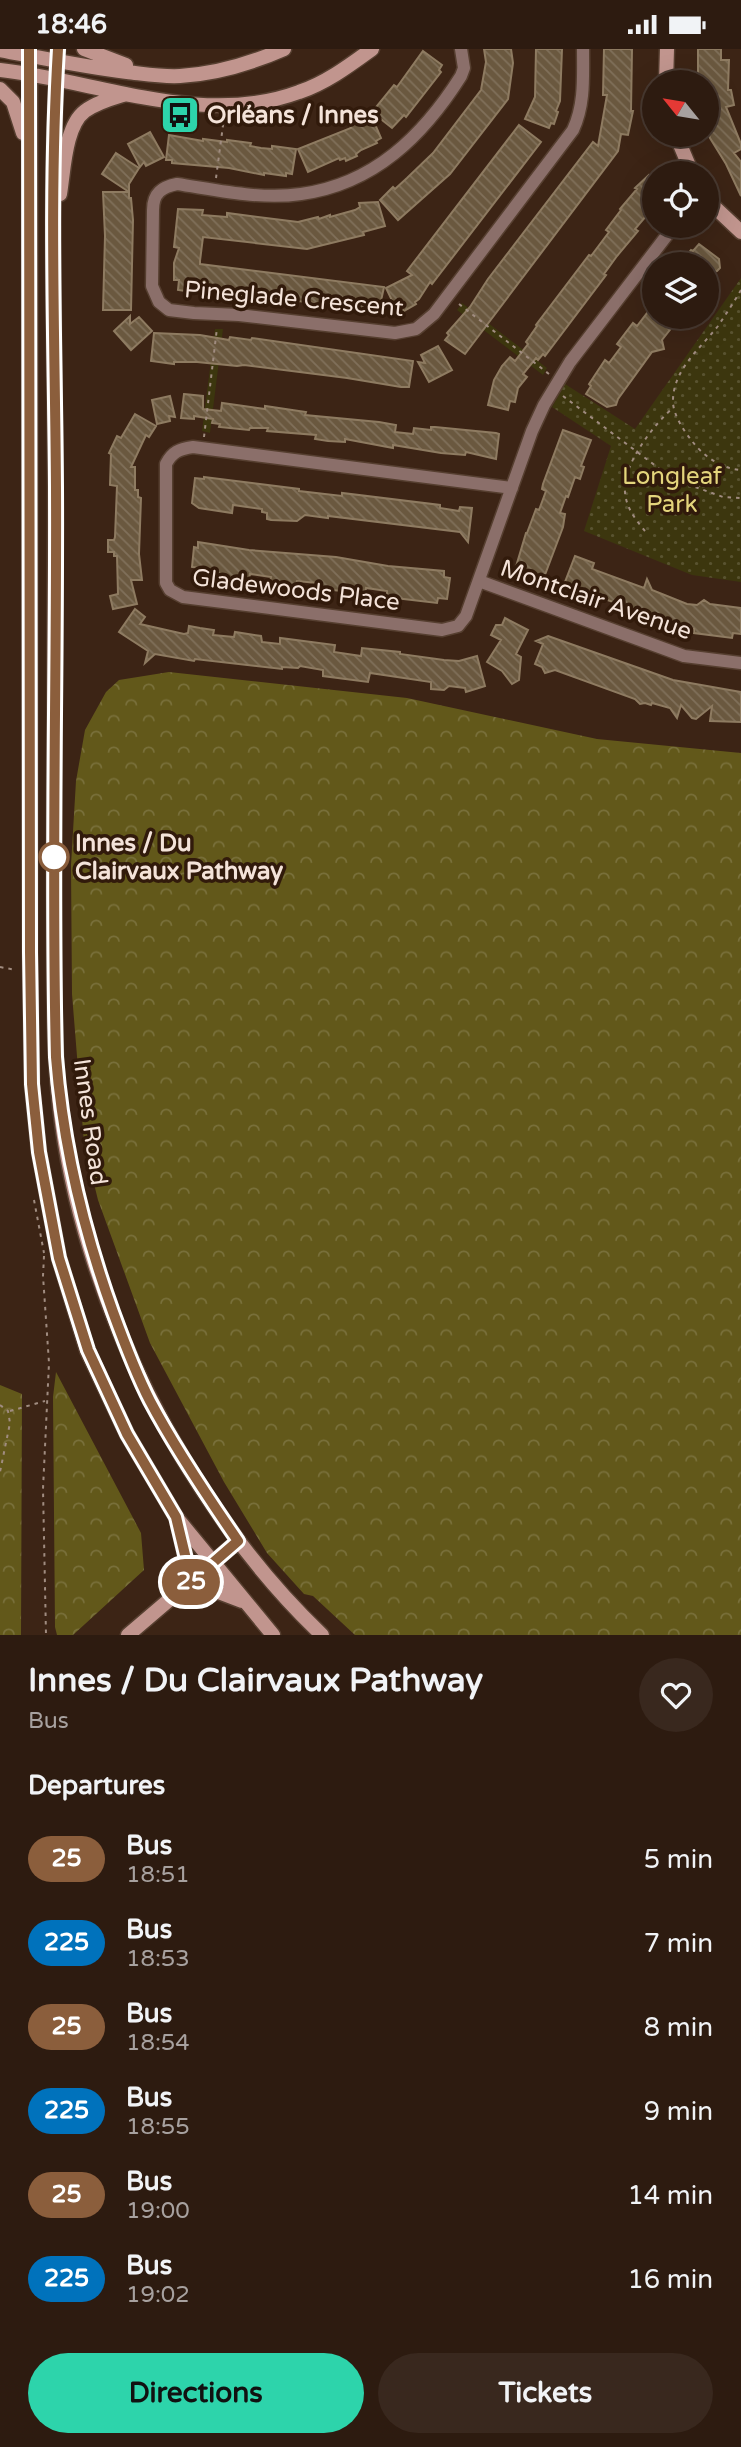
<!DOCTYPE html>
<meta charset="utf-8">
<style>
body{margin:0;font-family:"Varela Round",sans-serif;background:#39281e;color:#f1f3f6;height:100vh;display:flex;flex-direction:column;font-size:26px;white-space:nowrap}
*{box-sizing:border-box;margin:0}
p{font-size:23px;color:#a7a19f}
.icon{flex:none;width:38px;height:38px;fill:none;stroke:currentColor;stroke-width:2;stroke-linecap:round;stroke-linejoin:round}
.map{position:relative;height:1586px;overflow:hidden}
.details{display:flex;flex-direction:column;background:#2d1b10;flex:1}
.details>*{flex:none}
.badge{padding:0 14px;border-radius:23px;font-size:24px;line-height:46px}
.needle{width:46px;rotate:300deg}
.buttons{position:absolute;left:642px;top:21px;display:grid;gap:14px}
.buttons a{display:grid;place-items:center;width:77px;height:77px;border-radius:50%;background:#2d1b10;box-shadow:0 7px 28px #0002,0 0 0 2px #483930;font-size:35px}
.map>.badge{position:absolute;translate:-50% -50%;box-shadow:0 0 0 4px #fff}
h2{padding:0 28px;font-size:26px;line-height:63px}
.round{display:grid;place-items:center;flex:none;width:74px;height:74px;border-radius:37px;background:#39281e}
.headline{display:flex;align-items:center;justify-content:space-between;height:119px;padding:0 28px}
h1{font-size:33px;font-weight:700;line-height:52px}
.primary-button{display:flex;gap:14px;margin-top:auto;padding:14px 28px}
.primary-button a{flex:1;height:80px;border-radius:42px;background:#2dd4ab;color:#111;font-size:28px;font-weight:700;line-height:80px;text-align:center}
.primary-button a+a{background:#39281e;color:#f1f3f6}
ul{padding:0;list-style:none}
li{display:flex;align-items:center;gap:21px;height:84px;padding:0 28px}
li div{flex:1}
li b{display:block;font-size:26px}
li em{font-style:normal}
li .badge{min-width:77px;font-weight:700;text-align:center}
.status{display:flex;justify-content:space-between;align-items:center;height:49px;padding:0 35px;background:#2d1b10;direction:ltr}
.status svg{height:19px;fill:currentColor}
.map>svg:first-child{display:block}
</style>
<div class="status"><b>18:46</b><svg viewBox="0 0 49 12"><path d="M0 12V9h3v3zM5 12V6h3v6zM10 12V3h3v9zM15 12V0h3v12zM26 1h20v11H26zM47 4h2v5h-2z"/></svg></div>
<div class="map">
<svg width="741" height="1586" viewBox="0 0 741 1586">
<defs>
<pattern id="forest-crowns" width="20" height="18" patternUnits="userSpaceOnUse" patternTransform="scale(1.75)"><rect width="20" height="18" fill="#62581a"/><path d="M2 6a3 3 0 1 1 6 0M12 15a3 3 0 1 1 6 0" fill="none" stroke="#79703b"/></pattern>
<pattern id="park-dots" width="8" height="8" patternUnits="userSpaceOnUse" patternTransform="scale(1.75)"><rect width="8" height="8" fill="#3c360e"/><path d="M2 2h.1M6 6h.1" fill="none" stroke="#595330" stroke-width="1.8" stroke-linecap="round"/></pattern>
<pattern id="building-back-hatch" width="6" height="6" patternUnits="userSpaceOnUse" patternTransform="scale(1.75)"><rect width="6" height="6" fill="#6a583f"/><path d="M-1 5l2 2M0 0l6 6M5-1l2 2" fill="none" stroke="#80705a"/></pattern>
</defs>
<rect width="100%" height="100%" fill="#3c2415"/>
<path fill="#3c360e" d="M462 254 547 319 543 326 457 261Z
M215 280H223L210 384 202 382Z"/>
<path fill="url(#forest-crowns)" d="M169 623 407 649 597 690 741 704V1586H355L313 1547 304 1545 267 1504 224 1433 150 1294 98 1151 84 1094 72 945 71 816 76 732 85 681 106 643 119 631Z
M56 1323 141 1484 144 1521 73 1586H57L55 1578 53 1348Z
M0 1336 22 1345 21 1586H0Z"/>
<path fill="url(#park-dots)" d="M741 229V533L692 526 584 482 611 397 552 358 565 335 635 380Z"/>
<path fill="url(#building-back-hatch)" stroke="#8e7b61" stroke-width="2" d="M484 0H511L513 14 508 50 450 125 398 171 380 151 393 138 395 140 407 129 433 104 481 41 486 13Z
M536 0H562L560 52 556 62 558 63 554 75 551 74 549 79 525 70 535 48Z
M604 0H632L631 62H633L628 86 621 85 618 102 465 305 445 291 449 286 447 284 470 258 488 230 593 93 598 97 607 46H603Z
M698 0H721V11H729L728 41H731L734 56 726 58 741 95V100L734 104 741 113V147L726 115 710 89 707 79V32H698Z
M423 2 442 16 439 21 441 23 406 68 404 66 392 79 372 63 394 36 397 38Z
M371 66 381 89 376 92 377 94 361 101 356 105 357 107 346 112 345 109 340 111 339 109 308 123 298 100 351 79 350 76Z
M519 76 541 93 432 235 430 233 419 250 415 253 416 255 404 262 402 260 397 262 386 239 412 226 407 222Z
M150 83 164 108 146 117 144 113 140 118 128 95Z
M169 86 203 92V90L227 93V91L251 94 250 97 261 99 272 100V97L296 100 292 125 286 124V127L264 124V126L229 119 172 114V111H166Z
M116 104 139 119 129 135V143L102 125Z
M649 126 654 131V149L647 157 649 158 644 164 647 166 635 180 638 182 617 207 604 225 606 226 545 307 543 305 538 311 536 309 523 325 527 328 518 339 515 353 510 352 508 361 488 356 494 331 502 317 510 308 515 312 528 295 526 293 537 277 536 276 589 206 591 207 609 183 606 181 621 161 620 160 637 140 635 139Z
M103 143H129V149H131L133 171 131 261H103L105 187Z
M378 153 385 177 363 183 364 186 307 200 203 188 200 212V215L384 238 379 261 242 246 200 238V244L178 241 179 231H174V214L179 199 174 198 178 160 203 161 202 166 227 168V164L298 173 318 168 319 170 330 166V168L355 161 360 158 359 154Z
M699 195 719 210 720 219 717 222 707 224V215H680L691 201 693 202Z
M654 255V268H680L662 291 664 300 652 303 618 350 616 356 607 358 586 345 591 337 589 335 605 311 609 314 621 298 617 295 633 274 637 277Z
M130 267V275L139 268 152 282 131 301 114 282Z
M154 284 200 286 229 291 230 288 251 291 252 289 413 312 409 338H401L347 329 244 316 237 317 197 313H174V315L151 312Z
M438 297 452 321 429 333 418 313 425 314 421 306Z
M184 345 203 347V360L221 362 222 354 265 360V357L306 363 305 366 379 373 396 376 395 383 413 385 414 379 431 381V378H435L496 384 499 385 496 410 466 403 465 406 441 404 393 396V399L345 390V393L328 392 315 390 316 386 267 382 268 379H250L249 381 219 378 220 375 212 374 213 370 194 367V370L181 369Z
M170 347 175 368 169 367 170 372 157 375 152 351Z
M135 365 156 377 149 388 146 386 131 418H135V441H138V448L141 449 139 505 142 531H131L137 555 113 560 110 547 118 545 117 507H114V503H108V491H114L115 488 117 437 110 436 111 405 109 404 117 387 121 389Z
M563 381 591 391 581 417 584 418 580 430 575 428 568 448 566 447 560 464 565 465 563 478 543 531 515 521 526 484H527L536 460 539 461 546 442 542 440 543 435Z
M204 428 299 440V442L342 447V444L440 456V459L459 462 460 458 472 459 468 493 460 483 328 467V469L305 466 297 472 271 471 267 470V464L262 463V460L233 456 232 464 199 459 192 454 195 429 204 430Z
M198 493 249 501 336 508 388 517 444 522V528L450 529 447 550 438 549 437 554 387 548V542L366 539 365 545 317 539V534L297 532 296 537 270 533 271 528 250 525 249 531 200 524V519L192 518 194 498 198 499Z
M575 507 594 514 592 520 644 539 647 530 652 541 687 555 697 556 704 551 710 555 741 559V585L733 584 732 589 694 584V580L688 581 648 567 647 569 635 565 636 561 573 539 574 537 565 533Z
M135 560 145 568 140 575 184 585 188 584 189 577 200 579 214 581 213 586 234 588 235 583 261 587 262 593 280 595V589L335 596 334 603 361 607 362 599 400 603V605L444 611 459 612 477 607 485 637 466 643 465 639 449 637 444 641 431 640V633L370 624 368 633 323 627V621L300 617 298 619 282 618V620L195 610 194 612 155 605 145 614 148 602 119 583Z
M505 569 528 581 516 605 521 608 519 631 512 635 502 622 487 613 501 591 491 586 496 576H502Z
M548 587 673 631 741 643V673L710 672 712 657 696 670 692 669 681 656 677 669 670 659 652 654 651 656 645 654 640 655 635 650 555 621 545 624 542 618 535 615 543 595 536 592Z"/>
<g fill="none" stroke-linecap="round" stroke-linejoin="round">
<g stroke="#563f30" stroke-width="15">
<path id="street" d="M461 0 464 19 461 27C423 87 374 135 301 145 261 151 217 141 177 135 162 138 153 144 153 161L152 237 159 253 169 261 194 264 239 266 395 284 416 280 434 265 573 81C585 55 583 28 583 0
M512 439 193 398C179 400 172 403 166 415V534L170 541 183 548 442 581 458 577 466 567 532 382 544 356 570 313 674 177
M479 532 684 607 741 614"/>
</g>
<g stroke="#563f30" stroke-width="17">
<path id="secondary" d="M30 0V903L32 1036 39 1103 59 1209 87 1301 127 1385 176 1468 273 1586
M58 0C48 166 57 333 55 500 54 614 54 728 54 842 55 914 52 987 60 1058 81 1247 185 1456 322 1586
M84 0 126 16
M0 1C42 9 84 18 127 23 145 25 162 28 180 27 216 25 252 14 284 0
M0 21C98 32 202 79 299 43 326 34 350 16 372 0
M666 33 667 0
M0 40 13 53 23 84
M676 86 692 124
M60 145C64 121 65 77 85 62 97 53 113 49 126 45
M707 151 741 183
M177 1544 186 1510 178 1475
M181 1544 208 1539 242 1552
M128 1586 238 1492"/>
</g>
<path stroke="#a08c80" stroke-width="2" stroke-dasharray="3.5 5" stroke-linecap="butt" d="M216 129 224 69
M741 241C734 253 726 265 718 277 700 300 672 321 673 354 674 367 684 382 692 392 703 407 722 420 741 421
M459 255 549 325
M563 347 673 430 723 448 741 449
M204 388 217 279
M699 437 719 415
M645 482C636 471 626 459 625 443 622 416 654 375 674 358
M0 918 16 921
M34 1151 44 1204
M44 1207 43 1227 49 1314 43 1440 46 1586
M0 1356 8 1362 10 1374 0 1423
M10 1362 45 1352"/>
<use href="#street" stroke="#8b6f6a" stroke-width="12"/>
<use href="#secondary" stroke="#c1958e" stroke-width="14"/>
</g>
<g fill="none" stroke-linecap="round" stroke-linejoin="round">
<g stroke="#fff" stroke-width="16">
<path id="line" d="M29 0 30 903 32 1035 39 1103 59 1209 88 1301 127 1385 176 1468 186 1510 177 1545 238 1492C207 1447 176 1401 150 1352 135 1323 124 1293 113 1263 83 1180 63 1096 56 1008 51 818 57 628 56 438 55 292 49 146 58 0"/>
</g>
<use href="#line" stroke="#8b5e3c" stroke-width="10"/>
</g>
<defs>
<g id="bus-square" transform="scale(2.0125)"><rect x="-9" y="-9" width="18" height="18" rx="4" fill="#2dd4ab" stroke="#311a0b"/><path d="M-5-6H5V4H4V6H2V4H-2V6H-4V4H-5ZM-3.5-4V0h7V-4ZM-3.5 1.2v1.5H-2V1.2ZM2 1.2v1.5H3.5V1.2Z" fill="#111"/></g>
</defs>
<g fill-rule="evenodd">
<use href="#bus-square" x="180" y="66"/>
</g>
<circle fill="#fff" stroke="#8b5e3c" stroke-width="3.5" cx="54" cy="808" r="14"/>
<g text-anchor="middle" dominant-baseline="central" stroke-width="7" stroke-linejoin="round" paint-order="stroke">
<g font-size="24" font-weight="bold" fill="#f4e3d9" stroke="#311a0b" text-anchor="start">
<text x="207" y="66">Orléans / Innes</text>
</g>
<g font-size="24" fill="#f4e3d9" stroke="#311a0b">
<text transform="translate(294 250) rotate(5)">Pineglade Crescent</text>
<text transform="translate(296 541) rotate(7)">Gladewoods Place</text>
<text transform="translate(596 551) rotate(19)">Montclair Avenue</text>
<text transform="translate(90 1073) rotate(82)">Innes Road</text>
</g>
<g font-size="24" fill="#e4d57c" stroke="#311a0b">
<text x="672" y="427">Longleaf<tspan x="672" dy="28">Park</tspan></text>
</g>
<g font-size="24" font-weight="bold" fill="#f4e3d9" stroke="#311a0b" text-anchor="start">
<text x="75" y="794">Innes / Du<tspan x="75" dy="28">Clairvaux Pathway</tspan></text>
</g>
</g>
</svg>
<div class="buttons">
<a><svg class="needle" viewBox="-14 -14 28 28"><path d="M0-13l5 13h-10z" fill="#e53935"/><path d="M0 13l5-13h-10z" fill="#a7a19f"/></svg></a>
<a><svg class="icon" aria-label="locate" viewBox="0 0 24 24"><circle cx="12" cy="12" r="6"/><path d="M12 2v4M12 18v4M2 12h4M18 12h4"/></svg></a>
<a><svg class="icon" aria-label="layers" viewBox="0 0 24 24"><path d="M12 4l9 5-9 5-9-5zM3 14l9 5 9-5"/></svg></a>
</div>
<b class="badge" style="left:191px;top:1533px;background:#8b5e3c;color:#fff">25</b>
</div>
<section class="details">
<div class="headline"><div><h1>Innes / Du Clairvaux Pathway</h1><p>Bus</p></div><a class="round"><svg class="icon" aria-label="heart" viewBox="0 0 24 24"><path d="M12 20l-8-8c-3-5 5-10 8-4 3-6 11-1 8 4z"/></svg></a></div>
<h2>Departures</h2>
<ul>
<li><span class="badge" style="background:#8b5e3c;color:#fff">25</span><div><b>Bus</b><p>18:51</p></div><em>5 min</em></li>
<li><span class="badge" style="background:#0072bc;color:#fff">225</span><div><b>Bus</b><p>18:53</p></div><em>7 min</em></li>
<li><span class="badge" style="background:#8b5e3c;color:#fff">25</span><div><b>Bus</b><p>18:54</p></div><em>8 min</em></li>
<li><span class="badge" style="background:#0072bc;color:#fff">225</span><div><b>Bus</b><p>18:55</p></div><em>9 min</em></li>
<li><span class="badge" style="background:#8b5e3c;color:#fff">25</span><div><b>Bus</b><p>19:00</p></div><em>14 min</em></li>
<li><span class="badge" style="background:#0072bc;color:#fff">225</span><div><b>Bus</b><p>19:02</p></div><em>16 min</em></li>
</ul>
<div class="primary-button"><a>Directions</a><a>Tickets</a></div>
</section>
